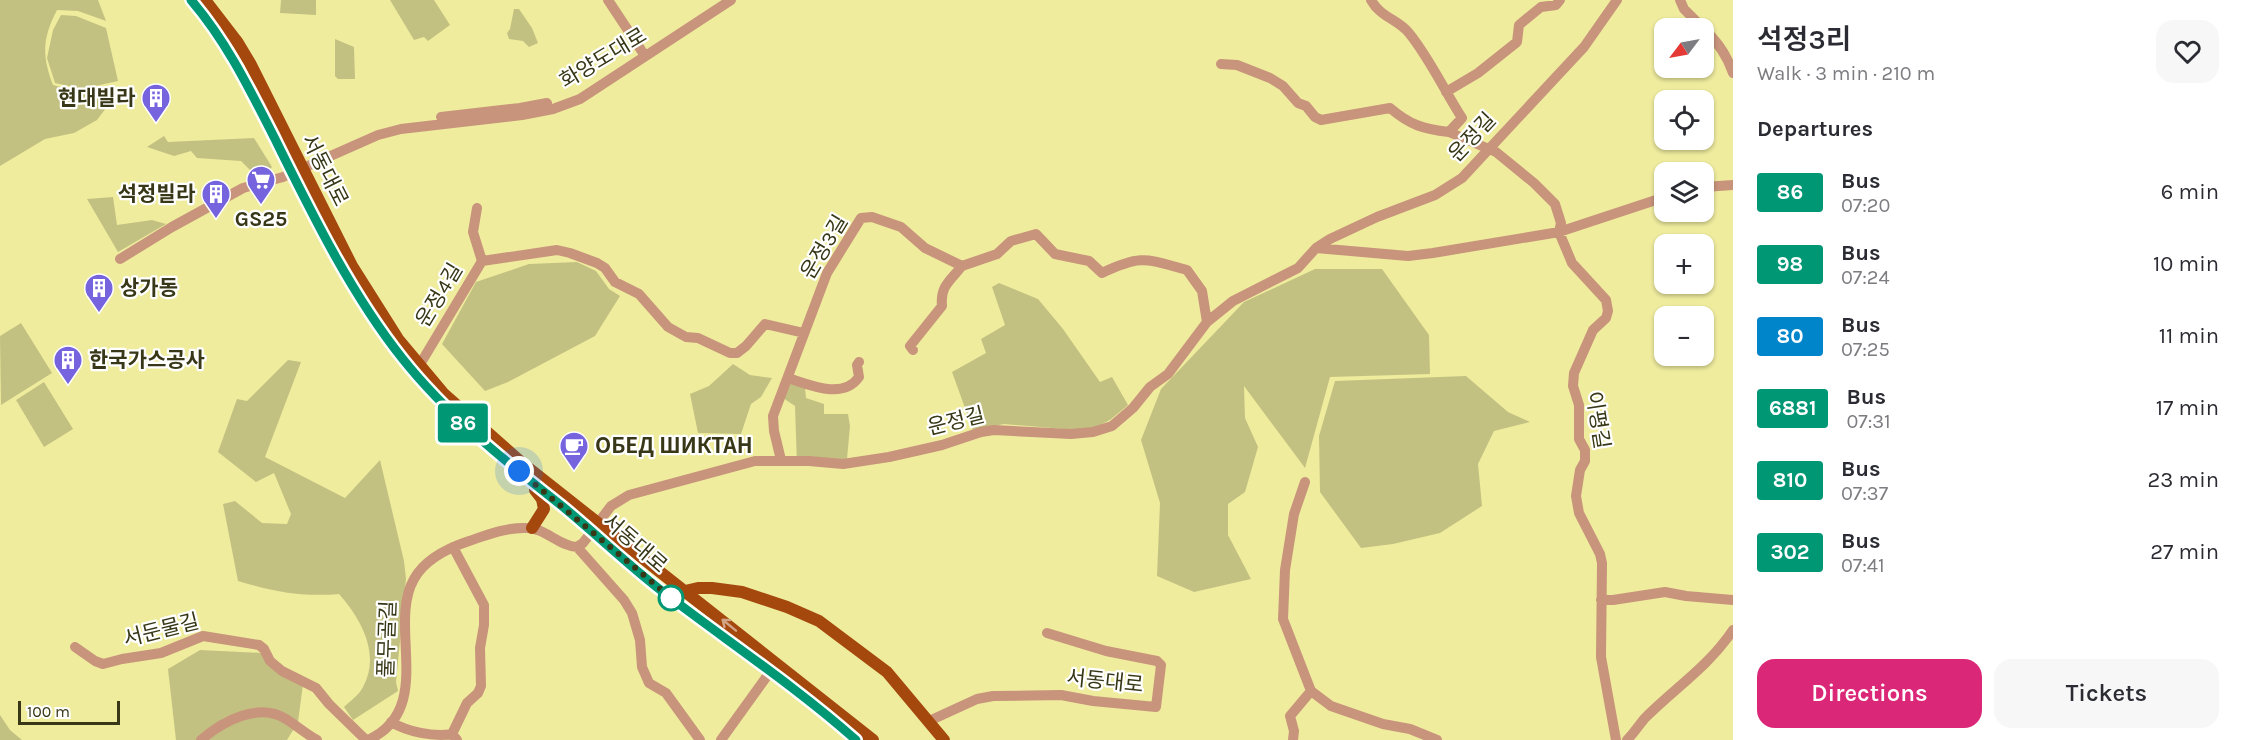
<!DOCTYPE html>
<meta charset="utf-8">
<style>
body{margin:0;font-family:Karla,"Noto Sans KR",sans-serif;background:#f7f7f7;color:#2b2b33;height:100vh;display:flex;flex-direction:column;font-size:22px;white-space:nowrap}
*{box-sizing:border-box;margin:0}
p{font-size:20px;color:#7c7c81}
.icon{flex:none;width:33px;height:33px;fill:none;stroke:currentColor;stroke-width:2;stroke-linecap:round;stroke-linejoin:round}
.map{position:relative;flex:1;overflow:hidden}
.side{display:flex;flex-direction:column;background:#fff;width:510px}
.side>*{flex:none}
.badge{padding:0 12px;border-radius:4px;font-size:21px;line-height:39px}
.needle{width:39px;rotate:238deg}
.tools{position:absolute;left:1654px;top:18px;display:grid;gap:12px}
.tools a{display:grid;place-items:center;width:60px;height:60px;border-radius:12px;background:#fff;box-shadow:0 2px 4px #0004;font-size:30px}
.scale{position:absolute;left:18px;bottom:15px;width:102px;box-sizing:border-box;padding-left:6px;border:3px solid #383717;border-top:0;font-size:16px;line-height:21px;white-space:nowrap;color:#383717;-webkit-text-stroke:4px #fff;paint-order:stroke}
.you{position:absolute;width:30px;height:30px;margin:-15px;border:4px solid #fff;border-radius:50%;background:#1a73e8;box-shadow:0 0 0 9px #1a73e833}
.map>.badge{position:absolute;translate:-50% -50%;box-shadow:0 0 0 3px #fff}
h2{padding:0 24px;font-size:22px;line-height:54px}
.round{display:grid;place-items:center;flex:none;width:63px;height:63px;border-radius:18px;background:#f7f7f7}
.overview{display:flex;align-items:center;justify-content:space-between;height:102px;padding:0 24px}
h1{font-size:28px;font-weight:600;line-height:45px}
.button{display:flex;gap:12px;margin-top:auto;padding:12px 24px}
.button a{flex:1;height:69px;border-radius:18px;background:#db2777;color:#fff;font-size:24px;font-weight:600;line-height:69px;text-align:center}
.button a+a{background:#f7f7f7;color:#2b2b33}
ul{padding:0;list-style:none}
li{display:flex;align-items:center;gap:18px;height:72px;padding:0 24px}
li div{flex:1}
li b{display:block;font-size:22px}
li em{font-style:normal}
li .badge{min-width:66px;font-weight:700;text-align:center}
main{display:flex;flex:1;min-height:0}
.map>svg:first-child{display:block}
</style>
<main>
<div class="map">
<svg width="1733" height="740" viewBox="0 0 1733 740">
<rect width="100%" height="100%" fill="#efec9e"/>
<path fill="#c3c181" d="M0 0H98L106 21 78 11 57 10C42 39 42 56 53 85L83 93 109 87 106 108 97 120 74 133 45 139 0 166Z
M281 0H316V15L280 13Z
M390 0H434L450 25 428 41 424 37 414 40Z
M514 9H519L532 28 538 43 529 47 523 41 509 39 507 33 510 29Z
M61 15 76 16 106 28 118 81 82 89 55 83 47 58 53 30Z
M335 39 354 47 355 79H338L335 76Z
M164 136 168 142 254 138 272 167 268 171 255 175 241 161 197 158 191 151 174 156 147 147Z
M113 197 117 225 152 220 166 224 118 252 87 199Z
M577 262 596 271 609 289 620 296 595 336 508 382 485 391 442 344 476 282 529 264Z
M1315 269H1382L1429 335 1430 374 1330 377 1305 468 1244 386 1245 418 1258 447 1245 492 1228 504V535L1251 579 1194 592 1157 576 1160 503 1141 440 1161 389 1244 302Z
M999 283 1038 299 1063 329 1100 382 1112 377 1128 405 1110 420 1092 429H1065L1004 424 973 430 952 372 986 353 981 339 1005 325 992 287Z
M21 323 52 373 1 405 0 336Z
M288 360 301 362 265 457 345 498 380 460 404 561 406 579 396 682 398 691 353 720 344 707C350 701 359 695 363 687 381 654 361 619 339 594 300 597 275 592 238 581L223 504 235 501 262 523 287 524 291 514 274 473 256 482 218 452 237 399 247 401Z
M733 364 750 375 772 378 761 397 751 404 741 434 698 433 690 394 709 386Z
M1466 376 1508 412 1530 422 1494 431 1478 464 1482 506 1440 533 1393 544 1361 548 1320 492 1319 436 1335 381Z
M44 382 73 429 44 447 16 400Z
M789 382 805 388 806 398 824 404V414H848L850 426 847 459 797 465 795 406 783 398Z
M200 650 262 653 303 684 298 722 287 740H176L168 669Z
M0 715 10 730 22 740H0Z"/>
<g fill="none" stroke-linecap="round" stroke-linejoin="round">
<path stroke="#c8947b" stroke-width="10" d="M608 0 645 56
M1371 0C1381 18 1398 19 1409 33 1430 59 1444 90 1462 118L1449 132 1496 152 1534 183 1555 204 1561 223 1559 232 1572 263 1606 300 1608 311 1606 318 1593 330 1574 373 1573 386 1579 405V439L1585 450V461L1580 470 1576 496 1579 513 1600 554 1602 563 1601 657 1616 740
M1680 0 1684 9 1703 28
M1704 29C1718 42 1727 55 1733 73
M1221 64 1237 65 1270 78 1283 86 1298 103 1306 106 1315 117 1321 120 1390 108C1410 125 1423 129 1449 132
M1446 92 1478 73 1517 42 1519 25 1541 7 1556 5 1560 0
M441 117 520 108 547 103
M1704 187 1733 185
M477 208 473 232 482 261
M1316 248 1408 256 1433 253 1559 232 1665 197
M120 259 172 227 243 188 283 177 378 135 401 129 522 115 553 109 580 99 731 0
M913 350 910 346 942 306C940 286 950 281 962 266
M419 366 482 261 557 250 570 253 597 263 605 268 615 282 639 294 668 327 686 337 698 338 730 353H737L746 346 765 324 804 333
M788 378C810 385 843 400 859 377L857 365 859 362
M781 460 774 431 773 416 827 273 861 218 872 217 901 227 925 248 962 266 997 254 1011 241 1036 234 1055 254 1089 261 1102 273C1142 254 1146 259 1187 270L1202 291 1207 322
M1305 482 1294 514 1285 570 1283 619 1311 691 1331 706 1383 724 1410 729 1437 740
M453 547 484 605V625L480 648 481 686 478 693 467 703 452 734 457 740
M577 547 624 600 632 613 640 640 642 667 649 683 666 693 700 740
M1601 600H1613L1665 592 1686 596 1733 600
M75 647 95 661 103 664 122 659 161 653 203 636 259 645 264 649 270 661 282 671 316 688 329 704 366 740
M929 721 977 699 993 696 1061 695 1093 701 1156 707 1161 665 1157 661 1106 651 1047 633
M391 722C408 732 433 737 452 734
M201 740C223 721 258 702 286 719 297 726 306 734 317 740
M368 740C436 709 387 626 414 579 425 559 448 548 469 541 487 535 507 527 527 528 545 528 559 546 577 547L583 543 611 506 629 495 755 461H809L843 464 889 457 942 445 981 432 994 430 1071 434 1093 432 1112 426 1133 408 1150 387 1168 374 1207 322 1233 301 1298 268 1316 248 1330 239 1377 217 1435 195 1462 178 1584 47 1617 0
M721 740 775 665
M1293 740 1294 731 1290 716 1311 691
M1627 740C1634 733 1639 725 1645 718 1676 687 1708 667 1733 630"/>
<path stroke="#a5480e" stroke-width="12" d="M191 0C228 43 251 93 277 143 313 216 351 295 402 358 447 415 505 461 562 506 596 534 628 565 663 592 727 642 795 687 857 740
M205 0 238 43 250 63 352 266 398 339 444 394 522 463 873 740
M532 528 544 509 542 499 535 490
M685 591 698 588H712L742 592 787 607 819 621 887 672 944 740"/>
</g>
<defs><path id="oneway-shaft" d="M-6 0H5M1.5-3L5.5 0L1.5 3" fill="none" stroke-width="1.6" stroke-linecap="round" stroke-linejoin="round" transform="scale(1.5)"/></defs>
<use stroke="#d2a486" href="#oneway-shaft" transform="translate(729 625) rotate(-141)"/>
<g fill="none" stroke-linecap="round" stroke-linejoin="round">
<g stroke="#fff" stroke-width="14">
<path id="line" d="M191 0C227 42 250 90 275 139 311 212 351 294 402 358 447 415 505 461 562 506 596 534 628 565 663 592 727 641 795 686 856 740"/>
</g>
<use href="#line" stroke="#009775" stroke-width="9"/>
<path stroke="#383717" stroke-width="6" stroke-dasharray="0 10.8" d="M519 471 676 602 671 598"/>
</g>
<defs>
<g id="building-pin" transform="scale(1.5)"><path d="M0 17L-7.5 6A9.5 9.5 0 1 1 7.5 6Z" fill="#7663de" stroke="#fff"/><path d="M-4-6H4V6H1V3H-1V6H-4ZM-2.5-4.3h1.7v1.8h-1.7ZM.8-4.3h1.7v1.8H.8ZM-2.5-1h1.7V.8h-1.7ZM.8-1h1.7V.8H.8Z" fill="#fff"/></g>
<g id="supermarket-pin" transform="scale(1.5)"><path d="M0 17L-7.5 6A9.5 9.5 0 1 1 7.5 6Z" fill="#7663de" stroke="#fff"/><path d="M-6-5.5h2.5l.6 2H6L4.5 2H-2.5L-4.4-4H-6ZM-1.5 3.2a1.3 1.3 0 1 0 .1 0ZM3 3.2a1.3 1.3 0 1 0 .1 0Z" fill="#fff"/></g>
<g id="cafe-pin" transform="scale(1.5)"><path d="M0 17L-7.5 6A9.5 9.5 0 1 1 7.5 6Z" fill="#7663de" stroke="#fff"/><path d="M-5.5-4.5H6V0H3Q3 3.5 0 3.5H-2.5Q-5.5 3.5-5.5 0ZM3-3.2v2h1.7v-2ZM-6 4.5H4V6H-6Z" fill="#fff"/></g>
</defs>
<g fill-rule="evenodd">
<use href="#building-pin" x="156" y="98"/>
<use href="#supermarket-pin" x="261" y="180"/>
<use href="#building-pin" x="216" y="194"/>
<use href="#building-pin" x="99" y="288"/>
<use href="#building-pin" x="68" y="360"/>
<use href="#cafe-pin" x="574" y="446"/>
</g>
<circle fill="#fff" stroke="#009775" stroke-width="3" cx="671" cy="598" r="12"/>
<g text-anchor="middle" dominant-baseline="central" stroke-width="4.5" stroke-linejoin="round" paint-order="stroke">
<g font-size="21" fill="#383717" stroke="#fff">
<text transform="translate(603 58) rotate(-31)">화양도대로</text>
<text transform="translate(1472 137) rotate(-47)">운정길</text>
<text transform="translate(325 170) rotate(63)">서동대로</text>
<text transform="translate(824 247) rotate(-59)">운정3길</text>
<text transform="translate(439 295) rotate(-59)">운정4길</text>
<text transform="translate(1598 420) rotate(81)">이평길</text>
<text transform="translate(956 421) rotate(-14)">운정길</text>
<text transform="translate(635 543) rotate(41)">서동대로</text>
<text transform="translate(161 630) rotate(-14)">서둔물길</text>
<text transform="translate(387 639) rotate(-88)">풀무골길</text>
<text transform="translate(1105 681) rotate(6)">서동대로</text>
</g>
<g font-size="21" font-weight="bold" fill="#383717" stroke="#fff" text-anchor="start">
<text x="135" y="98" text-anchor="end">현대빌라</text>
<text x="195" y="194" text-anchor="end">석정빌라</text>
<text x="261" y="219" text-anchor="middle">GS25</text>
<text x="120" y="288">상가동</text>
<text x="89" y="360">한국가스공사</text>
<text x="595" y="446">ОБЕД ШИКТАН</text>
</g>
</g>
</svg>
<div class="tools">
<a><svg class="needle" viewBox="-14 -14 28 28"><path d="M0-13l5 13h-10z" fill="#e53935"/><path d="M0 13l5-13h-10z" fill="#7c7c81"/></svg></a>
<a><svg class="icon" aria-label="locate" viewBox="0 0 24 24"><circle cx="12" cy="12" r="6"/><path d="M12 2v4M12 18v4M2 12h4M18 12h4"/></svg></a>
<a><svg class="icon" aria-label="layers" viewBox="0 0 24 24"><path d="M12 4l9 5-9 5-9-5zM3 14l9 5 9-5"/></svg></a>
<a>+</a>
<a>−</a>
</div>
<div class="scale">100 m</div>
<div class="you" style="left:519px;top:471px"></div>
<b class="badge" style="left:463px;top:423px;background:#009775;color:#fff">86</b>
</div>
<section class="side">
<div class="overview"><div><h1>석정3리</h1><p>Walk · 3 min · 210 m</p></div><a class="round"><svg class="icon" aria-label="heart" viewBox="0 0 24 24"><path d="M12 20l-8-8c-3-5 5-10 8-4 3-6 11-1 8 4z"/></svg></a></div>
<h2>Departures</h2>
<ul>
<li><span class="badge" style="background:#009775;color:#fff">86</span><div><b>Bus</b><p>07:20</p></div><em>6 min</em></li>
<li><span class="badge" style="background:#009775;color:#fff">98</span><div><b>Bus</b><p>07:24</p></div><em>10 min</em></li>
<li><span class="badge" style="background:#0085ca;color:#fff">80</span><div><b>Bus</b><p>07:25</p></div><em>11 min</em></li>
<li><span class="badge" style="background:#009775;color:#fff">6881</span><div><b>Bus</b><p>07:31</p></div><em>17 min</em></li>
<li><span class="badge" style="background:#009775;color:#fff">810</span><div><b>Bus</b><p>07:37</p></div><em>23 min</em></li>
<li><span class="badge" style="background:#009775;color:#fff">302</span><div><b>Bus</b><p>07:41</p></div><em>27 min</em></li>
</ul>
<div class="button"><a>Directions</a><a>Tickets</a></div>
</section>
</main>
